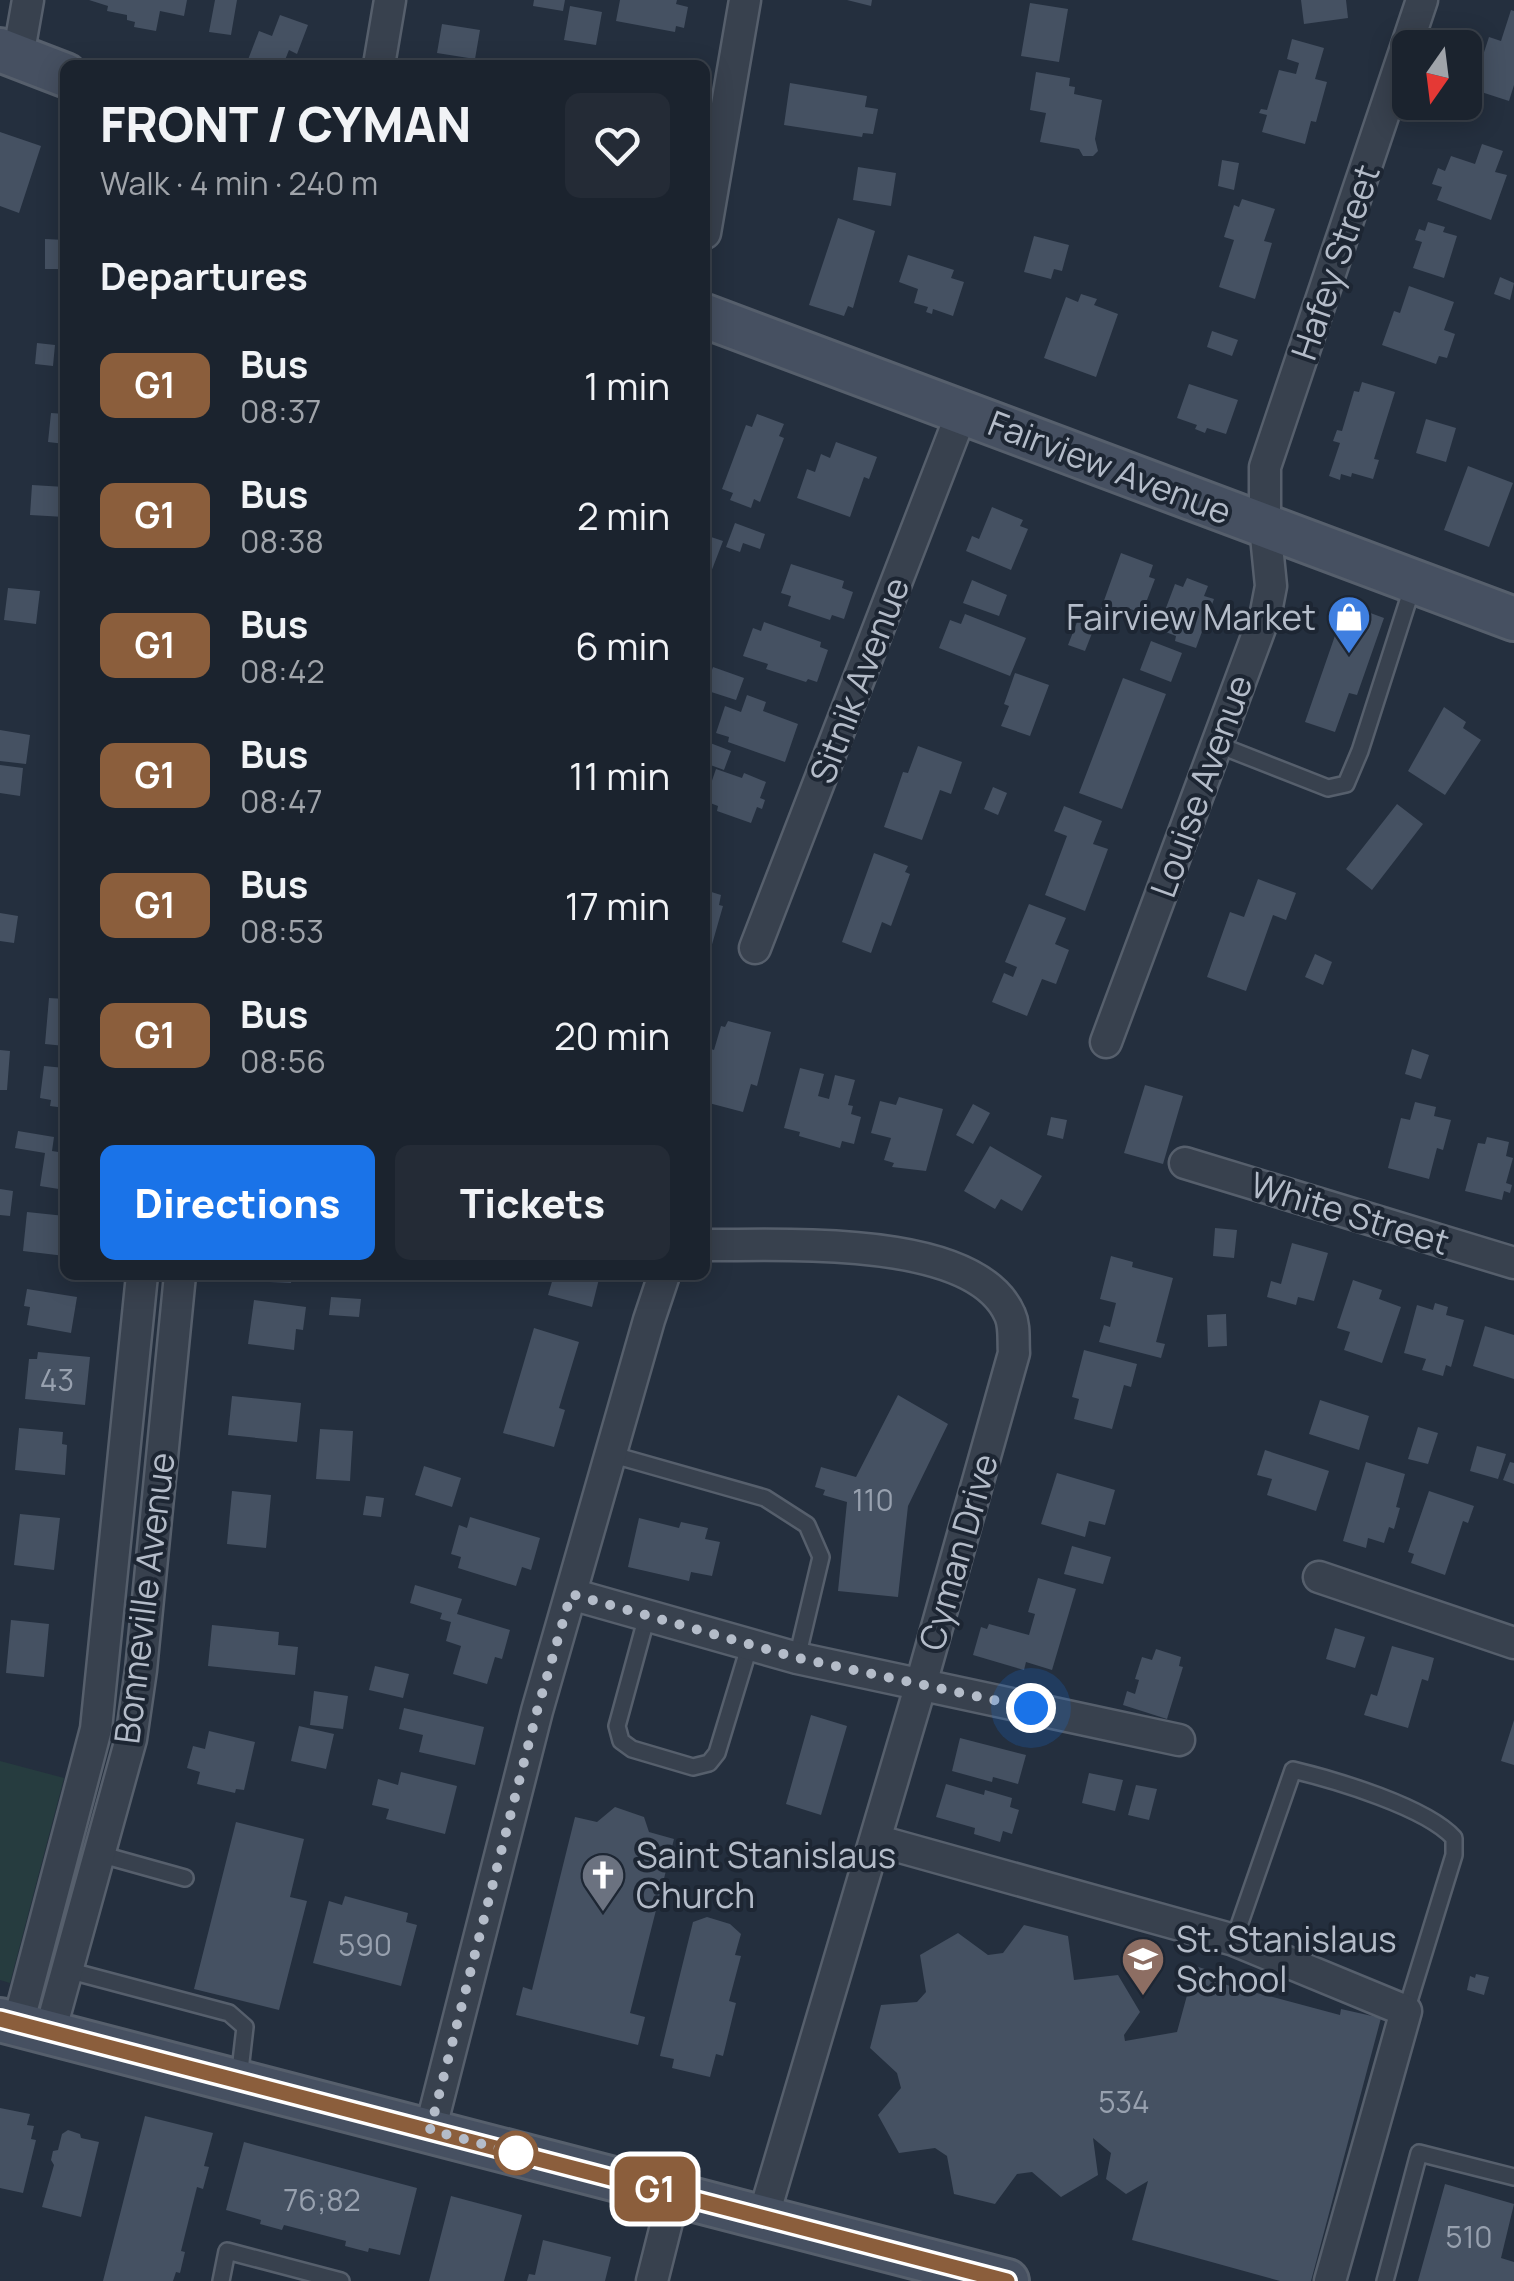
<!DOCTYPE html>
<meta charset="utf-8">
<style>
body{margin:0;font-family:Manrope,sans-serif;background:#242b36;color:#f1f3f6;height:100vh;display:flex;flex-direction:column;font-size:38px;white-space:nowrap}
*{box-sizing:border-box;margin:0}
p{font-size:32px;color:#a0a4aa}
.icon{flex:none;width:55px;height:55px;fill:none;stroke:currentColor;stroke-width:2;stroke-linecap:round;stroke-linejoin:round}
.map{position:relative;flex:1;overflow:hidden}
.sheet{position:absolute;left:60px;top:60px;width:650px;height:1220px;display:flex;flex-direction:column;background:#1b232e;border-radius:15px;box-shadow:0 5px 25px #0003,0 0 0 2px #39404a}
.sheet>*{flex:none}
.badge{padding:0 20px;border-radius:15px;font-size:35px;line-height:65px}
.needle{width:65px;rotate:194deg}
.buttons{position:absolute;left:1392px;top:30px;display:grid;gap:20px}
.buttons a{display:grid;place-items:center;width:90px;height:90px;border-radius:15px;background:#1b232e;box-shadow:0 5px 25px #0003,0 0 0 2px #39404a;font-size:50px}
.you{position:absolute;width:50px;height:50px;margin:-25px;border:8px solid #fff;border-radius:50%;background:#1a73e8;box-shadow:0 0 0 15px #1a73e833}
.map>.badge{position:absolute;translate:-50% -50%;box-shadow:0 0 0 5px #fff}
h2{padding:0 40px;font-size:38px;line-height:90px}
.round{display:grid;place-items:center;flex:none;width:105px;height:105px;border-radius:15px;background:#242b36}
.overview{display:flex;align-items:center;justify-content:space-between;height:170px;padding:0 40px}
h1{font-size:48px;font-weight:800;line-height:75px}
.button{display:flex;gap:20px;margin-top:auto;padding:20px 40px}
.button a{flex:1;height:115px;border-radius:15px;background:#1a73e8;color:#fff;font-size:40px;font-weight:800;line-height:115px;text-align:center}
.button a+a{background:#242b36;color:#f1f3f6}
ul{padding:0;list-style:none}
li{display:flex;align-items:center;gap:30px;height:130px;padding:0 40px}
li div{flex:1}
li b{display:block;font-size:38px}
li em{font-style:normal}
li .badge{min-width:110px;font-weight:700;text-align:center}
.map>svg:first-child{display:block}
</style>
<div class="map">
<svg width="1514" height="2281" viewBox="0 0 1514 2281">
<rect width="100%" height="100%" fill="#242f3e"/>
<path fill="#263c3f" d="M0 1761 64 1778 10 1983 0 1980Z"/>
<path fill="#455162" d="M89 0H187L184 16 160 11 156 31 134 27 135 22 127 20V15L107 11 108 6Z
M215 0H237L231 35 209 32Z
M534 0H565L563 11 533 6Z
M620 0H677L676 4 688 7 684 28 676 26 675 32 616 21Z
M847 0H872L871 6Z
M1301 0H1346L1348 18 1304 24Z
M1030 3 1068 9 1059 62 1021 56Z
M570 6 602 12 596 45 564 40Z
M1511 10 1514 11V85L1509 101 1472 89 1489 37 1501 41Z
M280 15 308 25 297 54 289 50 283 65H246L259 31 272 36Z
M442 24 480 30 475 59 437 53Z
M1292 39 1324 48 1315 79 1327 82 1316 122 1311 121 1305 144 1262 132 1267 115 1259 113 1261 109 1267 110 1279 70 1296 74 1299 63 1287 59Z
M1036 72 1070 78 1069 86 1075 87 1074 94 1102 100 1095 139 1098 151 1093 156H1083L1079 149 1040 142 1046 113 1030 110Z
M790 83 867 96 865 107 878 109 873 134 863 133 862 137 784 125Z
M0 132 41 146 19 213 0 206Z
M1482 144 1503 151 1495 172 1507 175 1491 220 1437 200 1442 187 1432 184 1438 168 1445 171 1451 156 1475 164Z
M1222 160 1239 163 1234 190 1218 186Z
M858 167 896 173 891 206 853 200Z
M1242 199 1275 209 1264 241 1272 243 1255 299 1219 287 1234 240 1224 237 1234 205 1239 207Z
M838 218 875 231 853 308 848 306 844 316 809 305Z
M1428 222 1445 227 1443 232 1457 236 1444 278 1413 268 1422 242 1415 240 1419 229 1425 231Z
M1034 236 1069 245 1062 271 1054 269 1051 279 1024 272Z
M45 239 65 240V269H45Z
M908 255 954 270 951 278 964 282 953 316 933 309 932 314 926 312 928 307 914 303 918 289 899 282Z
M1500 277 1514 283 1510 300 1494 294Z
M1409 286 1454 302 1444 330 1455 334 1447 358 1439 356 1436 364 1382 345 1394 311 1400 313Z
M1081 294 1097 299 1094 305 1118 314 1096 377 1044 358 1066 297 1078 302Z
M1212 331 1238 340 1232 356 1207 347Z
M37 343 55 345 53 366 35 364Z
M1362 382 1395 392 1374 459 1379 460 1373 479 1352 473 1351 477 1341 474 1340 480 1329 476 1340 443 1333 441 1337 430 1342 431 1354 391 1359 392Z
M1189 384 1238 400 1226 434 1207 428 1205 433 1195 429 1197 425 1177 418Z
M51 413 65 414V444L48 442Z
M757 414 784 424 779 436 784 438 760 502 754 499 751 508 730 500 733 493 722 489 746 425 752 427Z
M1426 419 1456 428 1446 462 1416 453Z
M836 442 877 457 869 479 864 477 850 517 797 498 807 469 815 472 821 454 830 458Z
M1468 466 1513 483 1489 547 1444 530Z
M32 485 65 487V517L30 515Z
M992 507 1023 520 1020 526 1028 529 1011 570 966 551 972 536 979 539Z
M735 523 765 534 760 549 743 543 740 552 726 547Z
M705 535 723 541 708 580 705 579Z
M1121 553 1153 565 1149 577 1155 579 1142 613 1124 607 1121 616 1101 609Z
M791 564 844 581 842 588 853 592 844 619 832 615 830 620 788 606 791 596 781 593Z
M1187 578 1208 586 1204 596 1214 599 1196 648 1175 641 1176 636 1158 629 1175 584 1183 587Z
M972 580 1007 595 999 616 963 603Z
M8 588 40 591 36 624 4 620Z
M1346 604 1384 618 1357 695 1349 693 1335 732 1305 722Z
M965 614 1026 638 1010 676 939 648 950 620 961 624Z
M1079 617 1096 623 1085 651 1068 645Z
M764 622 821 642 820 647 828 650 817 682 808 679 806 682 766 669 768 664 743 656 753 628 761 631Z
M1151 641 1182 653 1171 682 1140 670Z
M713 667 744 678 736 700 705 690Z
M1015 673 1049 685 1030 736 1001 726 1009 706 1004 704Z
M1123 678 1166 694 1122 809 1079 793Z
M747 695 766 702 763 711 798 724 785 762 728 742 729 737 716 733 725 706 741 712Z
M1444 707 1466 722 1463 728 1481 740 1445 795 1408 771Z
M0 730 30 735 26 764 0 761Z
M705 741 731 751 724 770 705 763Z
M918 746 962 762 951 794 940 790 922 840 884 827 903 772 908 773Z
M0 765 23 768 20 796 0 793Z
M716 769 742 778 744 773 766 782 760 798 765 800 762 809 757 807 751 823 717 811 718 806 705 801Z
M993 787 1007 793 998 815 984 809Z
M1397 804 1423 824 1372 890 1346 869Z
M1064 806 1102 821 1093 844 1108 849 1085 911 1045 895 1067 836 1054 831Z
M874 853 908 866 905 872 910 874 891 926 882 922 871 953 842 942Z
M1258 879 1296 893 1286 920 1273 915 1246 991 1207 977 1230 912 1244 917Z
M705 890 721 895 719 905 723 906 711 948 705 946Z
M1029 904 1066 918 1055 944 1069 950 1056 984 1042 979 1027 1016 992 1002 1004 973 1013 977 1017 967 1005 962Z
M0 913 18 916 14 943 0 941Z
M1315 954 1332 962 1323 985 1305 977Z
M49 998 65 999V1046L45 1044Z
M728 1021 771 1032 757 1086 751 1084 743 1112 705 1102V1047L714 1050 721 1026 725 1027Z
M1412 1049 1429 1055 1421 1079 1405 1074Z
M0 1050 10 1051 7 1090H0Z
M44 1066 65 1068V1108L50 1106 51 1100 40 1098Z
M800 1068 824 1074 818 1096 829 1099 835 1075 855 1080 848 1105 853 1106 851 1114 861 1117 854 1144 842 1141 840 1148 799 1136 800 1132 784 1128Z
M1145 1085 1183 1096 1163 1164 1124 1153Z
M899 1097 943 1109 926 1171 892 1167 894 1163 884 1160 891 1138 871 1133 880 1101 896 1105Z
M1415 1102 1436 1107 1434 1116 1451 1120 1443 1150 1437 1148 1429 1179 1388 1168 1401 1118 1410 1120Z
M973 1104 990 1113 973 1144 956 1135Z
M1051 1117 1067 1120 1063 1139 1047 1135Z
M18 1131 54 1137 52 1151 65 1153V1190L40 1186 45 1153 15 1148Z
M1487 1137 1509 1142 1506 1156 1513 1158 1506 1183 1512 1185 1510 1193 1504 1191 1502 1200 1465 1191 1478 1143 1485 1144Z
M990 1146 1042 1176 1022 1211 1001 1199 995 1209 964 1191Z
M0 1189 13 1191 10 1216 0 1215Z
M27 1212 65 1216V1256L23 1251Z
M1215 1228 1237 1230 1234 1258 1213 1256Z
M1292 1243 1328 1253 1314 1301 1298 1297 1296 1305 1267 1297 1271 1281 1281 1284Z
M1111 1256 1133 1262 1132 1267 1173 1278 1156 1342 1165 1344 1161 1358 1099 1342 1104 1325 1110 1327 1116 1303 1100 1299Z
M249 1275H292L291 1283 249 1281Z
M554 1275H600L592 1307 548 1295Z
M1353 1280 1382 1290 1379 1299 1401 1307 1382 1363 1344 1350 1350 1332 1337 1328Z
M27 1289 77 1297 71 1333 27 1325 30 1307 24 1306Z
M331 1297 361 1299 359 1317 329 1315Z
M254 1300 306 1307 303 1330 296 1329 294 1350 248 1344Z
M1435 1303 1448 1307 1446 1315 1464 1320 1451 1367 1446 1365 1443 1376 1422 1370 1426 1359 1404 1353 1417 1305 1433 1310Z
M1226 1314 1227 1346 1208 1347 1207 1315Z
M1485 1326 1514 1335V1379L1473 1366Z
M534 1328 579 1342 559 1408 565 1410 554 1447 503 1433Z
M1084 1350 1137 1364 1131 1387 1124 1385 1112 1429 1074 1419 1079 1399 1072 1397Z
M38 1352 90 1357 85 1405 25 1399 29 1359H37Z
M898 1395 948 1424 908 1506 898 1597 838 1591 847 1502 823 1495 825 1490 815 1487 821 1467 856 1477Z
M232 1396 301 1403 297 1442 228 1435Z
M1320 1400 1369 1416 1359 1450 1309 1434Z
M1418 1427 1438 1433 1428 1464 1408 1459Z
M19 1428 63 1432 62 1444 67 1445 65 1475 15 1470Z
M320 1429 353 1431 350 1481 316 1479Z
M1477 1446 1506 1454 1498 1479 1470 1471Z
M1265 1450 1329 1471 1316 1511 1267 1495 1272 1479 1257 1475Z
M1366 1462 1405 1474 1396 1507 1400 1508 1394 1529 1389 1527 1384 1543 1368 1538 1366 1548 1343 1541Z
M1510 1462 1514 1463V1484L1503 1480Z
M424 1466 461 1478 452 1507 415 1495Z
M1057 1473 1115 1490 1105 1525 1089 1521 1085 1537 1041 1524Z
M232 1491 271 1495 266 1548 227 1544Z
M1429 1491 1474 1506 1468 1523 1463 1521 1445 1575 1411 1563 1414 1554 1408 1552Z
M366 1496 384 1498 381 1517 363 1515Z
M20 1514 60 1518 54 1570 14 1565Z
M470 1517 540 1538 531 1570 522 1567 516 1586 458 1568 461 1557 451 1554 459 1525 467 1528Z
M639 1518 679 1528 681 1522 708 1528 705 1539 720 1542 712 1576 691 1572 689 1581 628 1567Z
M1072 1546 1111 1557 1103 1584 1064 1574Z
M1038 1578 1076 1589 1052 1670 1026 1662 1024 1670 973 1655 981 1627 987 1629 989 1624 1029 1635 1035 1614 1028 1612Z
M415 1585 462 1599 457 1614 510 1630 502 1659 495 1657 487 1684 453 1674 461 1646 446 1641 451 1622 440 1619 442 1613 410 1603Z
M11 1620 49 1624 44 1677 6 1673Z
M212 1625 279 1632 278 1645 298 1647 295 1675 208 1666Z
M1335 1628 1365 1637 1355 1668 1326 1659Z
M1392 1646 1434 1658 1428 1681 1422 1679 1408 1728 1364 1715 1371 1694 1377 1696Z
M1156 1649 1181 1657 1179 1666 1183 1667 1167 1719 1123 1705 1127 1691 1135 1694 1139 1680 1135 1679 1142 1657 1152 1660Z
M375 1666 409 1674 403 1698 369 1690Z
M314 1691 348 1696 343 1729 310 1725Z
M404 1708 484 1727 475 1765 419 1752 423 1735 399 1729Z
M811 1715 847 1726 821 1815 786 1804Z
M1514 1720V1765L1501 1761Z
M299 1726 334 1734 326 1769 291 1761Z
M209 1731 255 1742 244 1790 236 1789 235 1793 197 1784 200 1772 187 1768 193 1746 205 1749Z
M960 1738 1026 1755 1018 1784 993 1777 992 1782 952 1771Z
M401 1772 457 1786 445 1834 386 1819 389 1809 372 1805 378 1779 398 1785Z
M1089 1773 1123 1780 1115 1811 1082 1803Z
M946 1784 984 1795 985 1790 1012 1798 1010 1807 1019 1810 1012 1834 1003 1831 1000 1842 974 1834 975 1828 936 1817Z
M1136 1785 1157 1789 1149 1820 1128 1815Z
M615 1807 644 1817 649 1832 674 1839 630 2013 645 2017 638 2045 516 2015 523 1987 532 1990 575 1817 597 1822Z
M236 1822 304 1839 290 1897 307 1901 279 2010 194 1989Z
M345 1896 408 1913 406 1922 417 1925 401 1986 313 1963 329 1901 342 1905Z
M707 1917 730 1924 741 1934 735 1955 741 1956 729 2001 736 2003 723 2056 716 2054 710 2077 672 2068 674 2059 660 2056 693 1922Z
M1024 1925 1068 1936 1074 1980 1118 1975 1140 2012 1124 2035 1125 2041 1177 2032 1195 1966 1218 1973 1216 1982 1340 2015 1341 2009 1381 2018 1311 2281H1280L1132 2240 1148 2181 1126 2194 1106 2179 1111 2153 1093 2138 1098 2175 1061 2197 1032 2172 1017 2174 995 2204 954 2194 947 2156 935 2148 899 2153 878 2115 901 2088 897 2073 870 2048 881 2005 917 2002 926 1992 920 1955 958 1933 988 1955 1003 1953Z
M1476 1974 1489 1977 1484 1995 1467 1990 1470 1976 1475 1978Z
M0 2108 30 2114 27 2125 34 2126 31 2139 36 2140 23 2193 0 2188Z
M145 2116 213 2133 204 2166 209 2167 203 2189 197 2187 181 2251 185 2252 180 2273 176 2272 173 2281H103Z
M68 2130 80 2134 81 2138 99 2142 81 2217 42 2207 54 2165 51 2160 53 2151 58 2150 62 2134Z
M244 2142 417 2188 400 2255 369 2248 368 2252 345 2246 346 2241 284 2225 282 2230 260 2224 261 2220 226 2210Z
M1445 2184 1514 2204 1501 2258 1514 2262V2281H1418Z
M451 2196 522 2215 504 2281H429Z
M543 2240 611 2257 605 2281H527L529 2274 535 2275Z"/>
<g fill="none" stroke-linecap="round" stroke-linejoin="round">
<g stroke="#565f6c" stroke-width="20">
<path id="service" d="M1216 744 1328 788 1346 784 1360 751 1414 582
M610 1454 765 1498 807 1525 821 1557 797 1658
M647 1616 617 1726 621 1741 632 1749 693 1767 709 1763 717 1753 750 1644
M99 1854 185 1878
M1234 1940 1293 1770C1335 1780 1426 1807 1454 1838V1855L1406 2011
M67 1970 229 2013 245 2027 239 2079
M221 2281 227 2251 341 2281
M1385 2281 1419 2153 1514 2177"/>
</g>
<g stroke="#565f6c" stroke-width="35">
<path id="minor" d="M18 57 28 0
M379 65 390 0
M705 233 745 0
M755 948 962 412
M1106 1042 1266 612 1271 586 1265 526V467L1422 0
M1185 1163 1514 1263
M705 1245C780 1246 975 1233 1010 1315 1015 1326 1013 1340 1014 1353L921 1684 763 2218
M1319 1577 1514 1643
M571 1594 797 1658 1179 1740
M875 1840 1234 1940 1406 2011 1330 2281
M18 2024 96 1729 142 1275
M50 2032 131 1739 141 1670 180 1275
M430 2131 537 1711 649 1320 664 1275
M652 2281 674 2194"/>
</g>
<g stroke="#565f6c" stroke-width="48">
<path id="secondary" d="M0 50 65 75
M705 316 1514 619
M0 2020 1007 2281"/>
</g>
<use href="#service" stroke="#38414e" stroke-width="15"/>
<use href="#minor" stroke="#38414e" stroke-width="30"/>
<use href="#secondary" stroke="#465061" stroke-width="42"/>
</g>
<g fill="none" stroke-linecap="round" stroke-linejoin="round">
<g stroke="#fff" stroke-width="22">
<path id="line" d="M0 2019 1007 2281"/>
</g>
<use href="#line" stroke="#8b5e3c" stroke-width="15"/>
<path stroke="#b4bcc9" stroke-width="10" stroke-dasharray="0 18" d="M516 2153 430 2130 537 1711 571 1594 798 1658 1031 1708"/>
</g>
<defs>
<g id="shop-pin" transform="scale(2.25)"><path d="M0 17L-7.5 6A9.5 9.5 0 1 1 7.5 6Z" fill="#3f7fe0" stroke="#1d2633"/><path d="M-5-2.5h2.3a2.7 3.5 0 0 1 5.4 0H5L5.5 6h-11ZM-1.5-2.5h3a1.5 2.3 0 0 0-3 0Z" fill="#fff"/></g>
<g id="church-pin" transform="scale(2.25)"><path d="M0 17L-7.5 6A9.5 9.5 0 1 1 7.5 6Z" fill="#6b7280" stroke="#1d2633"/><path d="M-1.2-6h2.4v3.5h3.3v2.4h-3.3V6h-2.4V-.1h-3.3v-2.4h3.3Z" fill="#fff"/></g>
<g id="school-pin" transform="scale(2.25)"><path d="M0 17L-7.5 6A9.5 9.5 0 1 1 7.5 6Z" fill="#8d6e63" stroke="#1d2633"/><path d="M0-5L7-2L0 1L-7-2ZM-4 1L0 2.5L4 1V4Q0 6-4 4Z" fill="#fff"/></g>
</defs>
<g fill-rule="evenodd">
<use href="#shop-pin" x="1349" y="617"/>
<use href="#church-pin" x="603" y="1875"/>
<use href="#school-pin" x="1143" y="1959"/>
</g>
<circle fill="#fff" stroke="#8b5e3c" stroke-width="5" cx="516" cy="2153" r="20"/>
<g text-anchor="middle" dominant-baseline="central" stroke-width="8" stroke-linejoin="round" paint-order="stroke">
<g font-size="30" fill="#98a1af">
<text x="57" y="1379">43</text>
<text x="873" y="1499">110</text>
<text x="365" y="1944">590</text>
<text x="1124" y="2101">534</text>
<text x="322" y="2199">76;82</text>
<text x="1469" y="2236">510</text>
</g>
<g font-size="35" fill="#b4bcc9" stroke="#1d2633">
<text transform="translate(1335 262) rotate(-71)">Hafey Street</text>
<text transform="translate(1110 467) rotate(21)">Fairview Avenue</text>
<text transform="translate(859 680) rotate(-69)">Sitnik Avenue</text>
<text transform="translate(1201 786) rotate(-70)">Louise Avenue</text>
<text transform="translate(1350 1213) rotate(17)">White Street</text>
<text transform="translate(958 1552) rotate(-74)">Cyman Drive</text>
<text transform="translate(144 1598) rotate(-83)">Bonneville Avenue</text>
</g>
<g font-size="35" fill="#b4bcc9" stroke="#1d2633" text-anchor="start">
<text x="1316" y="617" text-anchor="end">Fairview Market</text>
<text x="636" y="1855">Saint Stanislaus<tspan x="636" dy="40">Church</tspan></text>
<text x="1176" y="1939">St. Stanislaus<tspan x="1176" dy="40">School</tspan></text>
</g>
</g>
</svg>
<div class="buttons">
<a><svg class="needle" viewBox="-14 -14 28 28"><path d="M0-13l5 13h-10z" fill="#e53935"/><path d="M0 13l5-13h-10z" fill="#a0a4aa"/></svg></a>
</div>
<div class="you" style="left:1031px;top:1708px"></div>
<b class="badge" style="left:655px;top:2189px;background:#8b5e3c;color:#fff">G1</b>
<section class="sheet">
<div class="overview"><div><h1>FRONT / CYMAN</h1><p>Walk · 4 min · 240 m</p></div><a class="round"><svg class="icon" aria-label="heart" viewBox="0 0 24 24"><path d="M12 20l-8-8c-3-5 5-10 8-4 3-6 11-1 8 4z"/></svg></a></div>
<h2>Departures</h2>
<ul>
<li><span class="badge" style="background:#8b5e3c;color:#fff">G1</span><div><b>Bus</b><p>08:37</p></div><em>1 min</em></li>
<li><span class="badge" style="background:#8b5e3c;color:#fff">G1</span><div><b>Bus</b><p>08:38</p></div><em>2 min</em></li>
<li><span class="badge" style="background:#8b5e3c;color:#fff">G1</span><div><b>Bus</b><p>08:42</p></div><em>6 min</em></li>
<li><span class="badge" style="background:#8b5e3c;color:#fff">G1</span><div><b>Bus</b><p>08:47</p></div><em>11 min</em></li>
<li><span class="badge" style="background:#8b5e3c;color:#fff">G1</span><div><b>Bus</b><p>08:53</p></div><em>17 min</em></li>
<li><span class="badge" style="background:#8b5e3c;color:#fff">G1</span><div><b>Bus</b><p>08:56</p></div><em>20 min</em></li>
</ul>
<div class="button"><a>Directions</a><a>Tickets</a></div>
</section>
</div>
